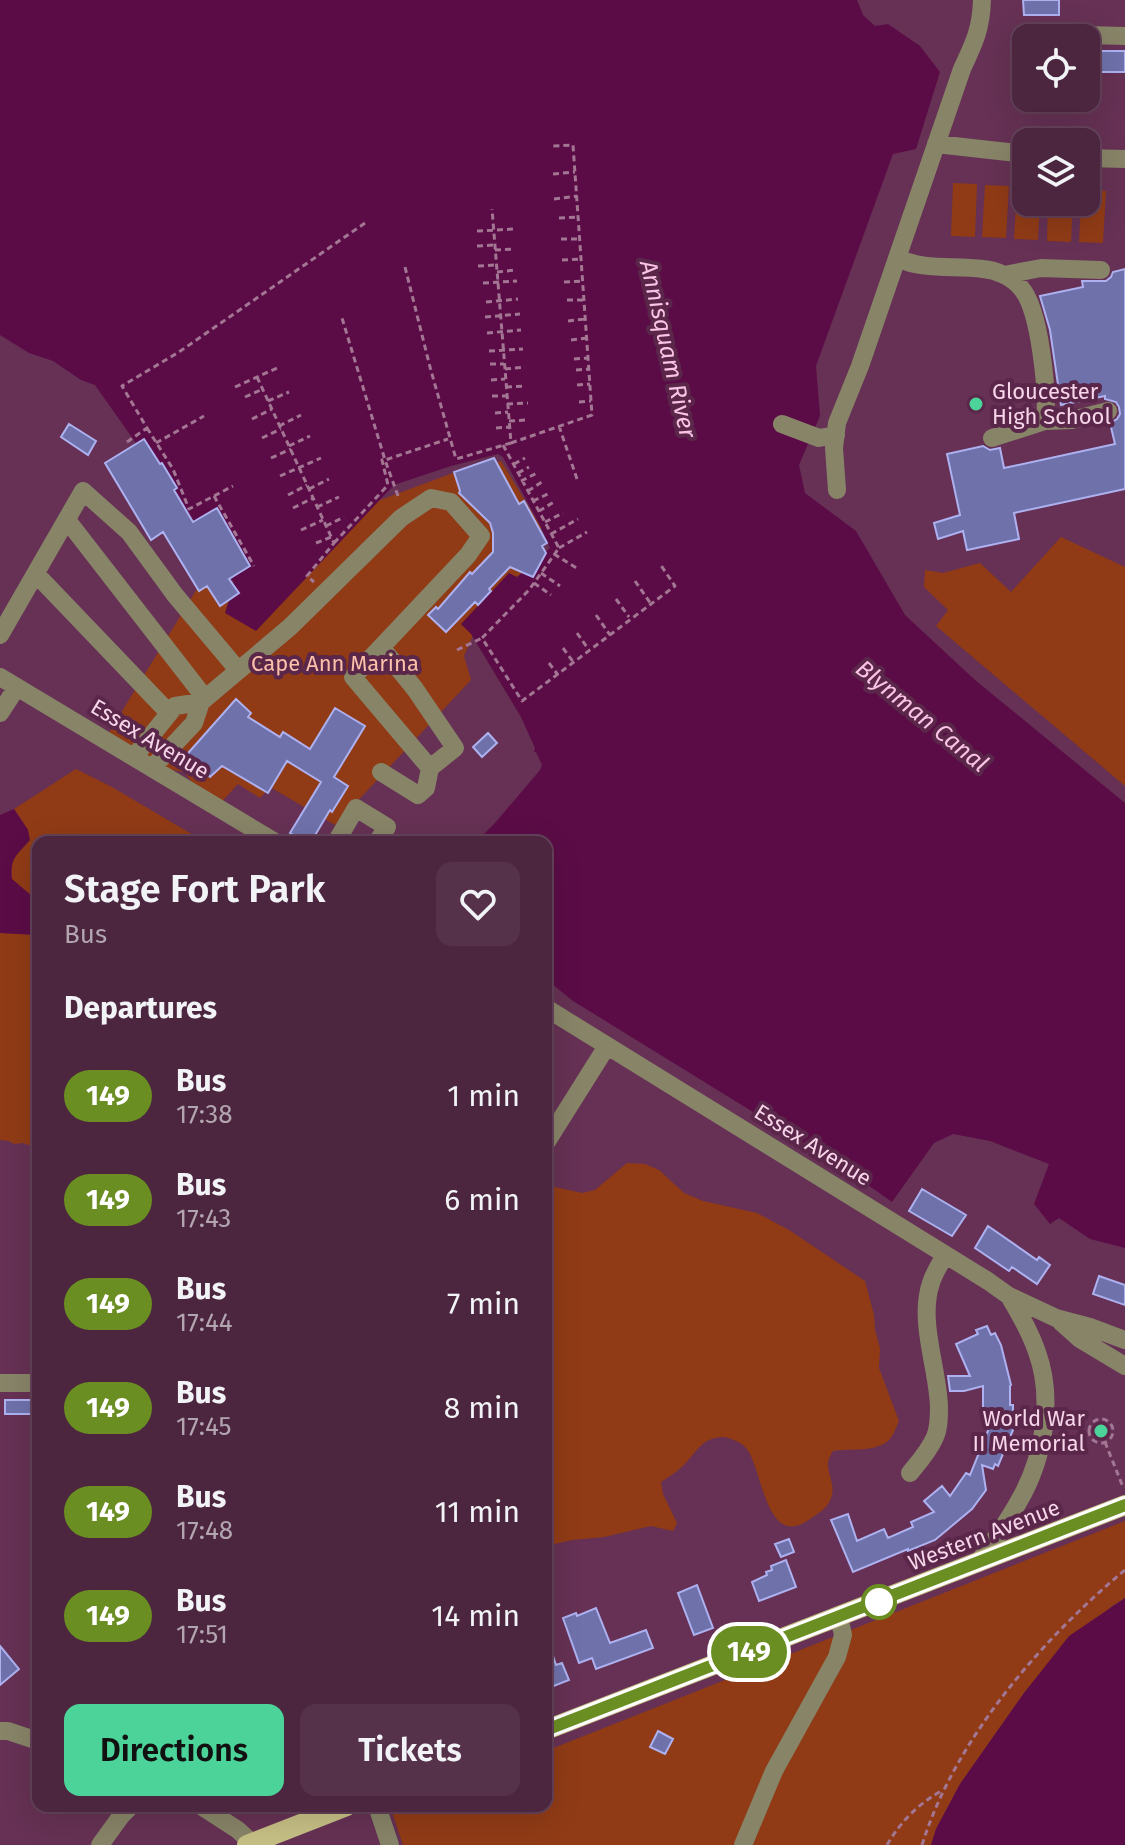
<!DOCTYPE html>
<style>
body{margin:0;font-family:"Fira Sans",sans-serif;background:#56314a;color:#f1f3f6;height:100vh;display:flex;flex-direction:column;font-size:30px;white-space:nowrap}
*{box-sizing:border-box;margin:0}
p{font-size:26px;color:#b2a5b0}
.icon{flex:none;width:44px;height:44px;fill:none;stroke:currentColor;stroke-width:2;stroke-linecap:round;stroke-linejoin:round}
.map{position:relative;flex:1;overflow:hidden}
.drawer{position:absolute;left:32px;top:836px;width:520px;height:976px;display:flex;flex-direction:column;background:#4c253f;border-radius:16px;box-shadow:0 8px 32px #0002,0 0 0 2px #634259}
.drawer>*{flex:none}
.badge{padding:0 16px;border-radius:26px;font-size:28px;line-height:52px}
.buttons{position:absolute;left:1012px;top:24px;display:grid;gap:16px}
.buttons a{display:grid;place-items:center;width:88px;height:88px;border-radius:16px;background:#4c253f;box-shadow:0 8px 32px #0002,0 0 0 2px #634259;font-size:40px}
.map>.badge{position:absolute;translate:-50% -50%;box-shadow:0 0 0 4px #fff}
h2{padding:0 32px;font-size:30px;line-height:72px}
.round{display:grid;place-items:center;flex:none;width:84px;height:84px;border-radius:16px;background:#56314a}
.head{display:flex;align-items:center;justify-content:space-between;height:136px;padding:0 32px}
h1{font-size:38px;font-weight:600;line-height:60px}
.action{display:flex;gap:16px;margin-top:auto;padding:16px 32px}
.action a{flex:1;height:92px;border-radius:16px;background:#4cd39a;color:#111;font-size:32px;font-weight:600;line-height:92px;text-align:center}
.action a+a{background:#56314a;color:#f1f3f6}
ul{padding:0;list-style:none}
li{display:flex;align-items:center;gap:24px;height:104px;padding:0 32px}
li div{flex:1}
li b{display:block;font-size:30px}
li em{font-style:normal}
li .badge{min-width:88px;font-weight:700;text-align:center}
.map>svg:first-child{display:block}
</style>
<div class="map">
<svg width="1125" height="1845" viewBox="0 0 1125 1845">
<rect width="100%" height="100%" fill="#663154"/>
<path fill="#903b16" d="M953 183 977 184 975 237 951 236Z
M985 185 1009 186 1006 238 982 237Z
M1017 187H1026V202H1040L1038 240 1014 239Z
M1086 190 1106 191 1103 243 1079 242 1081 202H1086Z
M1048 202H1073L1071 242 1047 241Z
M501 461 541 527V580L482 615 464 656 471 680 335 825 270 787 260 798 238 784 218 806 202 795 184 772 143 765 105 739 214 561 228 594 329 519 453 473Z
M1061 537 1125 567V786L936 626 948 610 924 587 925 570 943 573 980 563 1011 592Z
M76 769 112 787 205 842H38V901L34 899 12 880C9 859 19 847 28 830L14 809Z
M0 933 38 935V1148L23 1143 14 1144 9 1141 0 1140Z
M627 1163 645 1164 659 1170 684 1193 703 1201 757 1213 789 1230 865 1281 874 1315 875 1330 880 1348 879 1368 899 1421C896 1427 894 1434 890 1439 877 1453 850 1448 833 1451 831 1454 829 1458 828 1462 827 1474 836 1485 831 1498 828 1508 819 1513 810 1519 764 1552 763 1464 745 1447 742 1443 728 1437 723 1437 703 1437 697 1451 685 1464 678 1471 669 1477 661 1482L663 1494 677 1523 673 1531 651 1526 604 1537 572 1540 546 1546V1199L555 1187 582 1193 595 1190Z
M1125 1521V1598L1112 1606 1040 1674 1024 1693 960 1784 936 1829 931 1845H403L392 1812 408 1806H546V1751Z"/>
<path fill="#5b0c46" d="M0 0H857L863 15 875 26 888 24 920 46 940 72 916 149 893 154 816 366 820 416 799 465 805 493 856 531 905 615 975 680 1125 803V1248L1090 1239 1059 1218 1050 1224 1034 1204 1049 1164 990 1141 953 1134 934 1143 892 1202 844 1168 573 1001 546 979V842H476L495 823 540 770 542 765 536 752H534L535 748 521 717 471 634 461 624 509 573 517 577 550 548 541 527 503 457 498 454 451 466 394 485 256 631 225 613 234 584 233 581 95 385 81 380 53 361 29 353 0 335Z
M14 809 28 830 30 840C17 855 9 859 12 879L38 901V935L0 933V815Z
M1125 1598V1845H931L936 1829 960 1784 1024 1693 1069 1636Z"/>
<path fill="#6f71ab" stroke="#adb1f0" stroke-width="2" d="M1023 0H1059V15H1024Z
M1086 51H1125V72H1086Z
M1125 269V489L1014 513 1019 539 967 550 963 531 938 539 934 523 960 515 947 454 983 446 990 450 1000 448 1004 468 1115 444 1110 423 1117 419 1120 414 1119 407 1116 402 1105 399V396L1061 405 1050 330 1040 296 1083 287 1082 281H1106L1111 277 1113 272Z
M69 424 96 441 88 455 61 437Z
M144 439 160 464 162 463 177 488 174 490 193 522 217 508 250 566 229 579 239 593 220 606 207 586 199 591 163 532 151 540 105 463Z
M494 458 519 504 524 501 547 543 542 546 546 553 533 577 510 567 489 589 491 591 478 605 475 602 446 632 428 615 436 607 438 609 470 572 472 574 493 552V533L490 523 459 493 460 491 454 472Z
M236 699 251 713 248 717 280 737 283 732 310 749 335 708 365 726 334 777 348 786 332 812 330 810 311 842H306L290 833 321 782 287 761 268 793 222 766 210 777 201 769 198 773 182 760Z
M488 733 497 743 482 757 473 747Z
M922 1189 966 1215 952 1236 909 1211Z
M988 1226 1037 1260 1039 1257 1050 1265 1037 1284 1012 1267 1009 1271 975 1248Z
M1099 1276 1125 1285V1305L1093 1294Z
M987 1326 991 1335 995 1333 1001 1345 1011 1385 1010 1386V1405H1013V1430L998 1466 995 1464 993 1469 982 1465 986 1490 972 1509 935 1540 908 1551V1549L853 1572 831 1520 848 1514 857 1541 884 1529 888 1538 913 1527 911 1522 934 1512 924 1501 942 1486 950 1496 966 1473 970 1475 993 1418H983V1386L964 1391H950L948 1376H970L956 1344 978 1334 976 1330Z
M5 1400H37V1414H5Z
M789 1539 794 1552 781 1557 775 1544Z
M786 1560 796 1587 759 1601 752 1582 767 1575 766 1572 772 1570 771 1566Z
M697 1585 713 1628 694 1635 678 1593Z
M596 1608 610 1643 646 1630 653 1648 596 1669 592 1658 579 1663 563 1618 576 1613 577 1616Z
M546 1641H548L556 1665 562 1663 569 1680 546 1689Z
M0 1646 19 1669 0 1685Z
M658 1731 673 1739 665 1754 650 1747Z"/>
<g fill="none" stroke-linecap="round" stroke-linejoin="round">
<path stroke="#a37693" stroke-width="3" stroke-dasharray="6 4" stroke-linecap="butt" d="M553 174 575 172
M554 199 577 196
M559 218 578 217
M477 231 514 229
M561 239H580
M477 246 495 245
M495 250 515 249
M562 260 581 259
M478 266 496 265
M405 267 430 367 456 459 511 443 492 209
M497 272 516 270
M564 282 583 281
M483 283 517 281
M567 300H584
M486 302 518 299
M485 317 520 314
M568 321 585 319
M487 333 521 330
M571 340 587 338
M489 351 523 349
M574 359 588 358
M490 364H504
M505 369 525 367
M576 370 589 369
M257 377 334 543 307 576 314 582
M491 380 505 379
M577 385 590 384
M235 387 277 368
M506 387 526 386
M492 396H507
M245 397 263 389
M268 401 289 392
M579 402 591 401
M507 404 528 403
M495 413 508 412
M252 419 272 409
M509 421 527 420
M279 426 301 415
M559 426 577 479
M147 428 173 469 189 509 233 486
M496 428 509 427
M262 438 281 429
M127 442 147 428 122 386 179 352 365 223
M156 443 204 416
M511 443 592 415 573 145 552 146
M503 445 559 548 529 590 482 638 522 701 675 586 660 564
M289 446 310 436
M271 458 291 449
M514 464 525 458
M518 473 529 467
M280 476 321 458
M521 481 537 473
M309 489 329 479
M528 491 542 482
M288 495 307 485
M214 496 254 566
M398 496 385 460 448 439
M533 501 550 493
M317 507 339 497
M293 508 313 498
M539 511 554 502
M545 522 563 513
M326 526 344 517
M301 530 323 520
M551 534 578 519
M316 543 331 537
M334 543 388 485 382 460H385L342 318
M559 548 587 532
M554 554 578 569
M541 573 560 586
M635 581 651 604
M534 583 551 595
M616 599 629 617
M596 615 610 635
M577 633 589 650
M563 648 574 663
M457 650 482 638
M549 663 558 675
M1089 1431a12 12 0 1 1 24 0a12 12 0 1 1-24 0Z
M1105 1442 1123 1487
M887 1845C901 1821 918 1804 943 1790
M922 1845C955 1739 1041 1640 1125 1570"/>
<path stroke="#878468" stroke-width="18" d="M1050 34 1125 36
M936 144 1026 154
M1086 158 1125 159
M897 258C925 271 953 265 983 269 996 270 1012 277 1021 288 1040 309 1048 392 1045 421
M1004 275 1041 268 1101 270
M782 424 819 438 836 435
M992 438 1045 421 1072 420 1108 411
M837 490 834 448 837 423 860 366 962 69C974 43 981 30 982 0
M67 520 205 698
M36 574 169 713
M0 635 83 491 129 532 175 595 238 670
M0 677 275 842
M0 713 17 687
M134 757 175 706 201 702 290 627 401 518 431 498 451 502 481 536 468 555 353 677 430 768 455 748 415 689 381 647
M152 768 194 723 201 702
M381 772 418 795 426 788 430 768
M336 842 356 808 387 827 377 842
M546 1008 988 1281 1009 1296 1056 1318 1090 1327 1125 1340
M546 1143 607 1046
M1061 1322 1080 1339 1125 1366
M0 1383H38
M910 1473C919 1462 929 1451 935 1437 939 1428 939 1417 939 1407 938 1368 918 1321 931 1283 934 1273 940 1264 945 1255
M978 1563C992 1543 1007 1523 1019 1501 1044 1458 1054 1399 1037 1352 1030 1332 1020 1314 1009 1296
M0 1731H8L38 1741
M201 1806 238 1830 254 1845
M377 1806 390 1845
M100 1845 121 1816 131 1806
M743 1845 774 1771 837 1657 843 1635 839 1617"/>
<path stroke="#c6bf85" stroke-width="20" d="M546 1730 1125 1505
M247 1845 347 1806"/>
</g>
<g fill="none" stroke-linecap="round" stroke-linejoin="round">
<g stroke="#fff" stroke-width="18">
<path id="line" d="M546 1730 1125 1505"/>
</g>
<use href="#line" stroke="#6b8e23" stroke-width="12"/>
</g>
<g fill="#4cd39a" stroke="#5a2649" stroke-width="3">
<circle cx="976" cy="404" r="8"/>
<circle cx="1101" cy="1431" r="8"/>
</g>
<circle fill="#fff" stroke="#6b8e23" stroke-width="4" cx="879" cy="1602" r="16"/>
<g text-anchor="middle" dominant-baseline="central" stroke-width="8" stroke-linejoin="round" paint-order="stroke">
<g font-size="22" fill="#f7d6ea" stroke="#5a2649" text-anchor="start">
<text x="992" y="391">Gloucester<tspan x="992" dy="25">High School</tspan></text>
<text x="1085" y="1418" text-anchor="end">World War<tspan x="1085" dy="25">II Memorial</tspan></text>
</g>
<g font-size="22" fill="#fbc0a9" stroke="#5a2649">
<text x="335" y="663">Cape Ann Marina</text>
</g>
<g font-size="22" fill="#f7d6ea" stroke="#5a2649">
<text transform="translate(150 739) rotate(31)">Essex Avenue</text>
<text transform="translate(813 1145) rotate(32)">Essex Avenue</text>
<text transform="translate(984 1535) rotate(-21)">Western Avenue</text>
</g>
<g font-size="24" font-style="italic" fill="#fac4e5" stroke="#5a2649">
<text transform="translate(668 349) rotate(77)">Annisquam River</text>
<text transform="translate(922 716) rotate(39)">Blynman Canal</text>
</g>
</g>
</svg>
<div class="buttons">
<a><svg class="icon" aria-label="locate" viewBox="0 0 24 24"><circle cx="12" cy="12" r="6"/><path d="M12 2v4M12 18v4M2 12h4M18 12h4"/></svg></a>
<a><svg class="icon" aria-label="layers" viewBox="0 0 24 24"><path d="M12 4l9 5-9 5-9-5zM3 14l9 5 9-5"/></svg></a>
</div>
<b class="badge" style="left:749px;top:1652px;background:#6b8e23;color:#fff">149</b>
<section class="drawer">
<div class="head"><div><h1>Stage Fort Park</h1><p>Bus</p></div><a class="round"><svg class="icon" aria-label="heart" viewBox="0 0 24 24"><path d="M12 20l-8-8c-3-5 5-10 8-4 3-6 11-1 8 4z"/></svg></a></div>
<h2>Departures</h2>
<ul>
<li><span class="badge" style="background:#6b8e23;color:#fff">149</span><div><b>Bus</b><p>17:38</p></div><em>1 min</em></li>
<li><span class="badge" style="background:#6b8e23;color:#fff">149</span><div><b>Bus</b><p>17:43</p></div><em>6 min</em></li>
<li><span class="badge" style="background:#6b8e23;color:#fff">149</span><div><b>Bus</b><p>17:44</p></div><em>7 min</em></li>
<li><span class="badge" style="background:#6b8e23;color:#fff">149</span><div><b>Bus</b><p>17:45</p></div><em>8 min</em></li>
<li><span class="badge" style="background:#6b8e23;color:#fff">149</span><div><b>Bus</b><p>17:48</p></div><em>11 min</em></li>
<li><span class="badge" style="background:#6b8e23;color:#fff">149</span><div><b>Bus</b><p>17:51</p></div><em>14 min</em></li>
</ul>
<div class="action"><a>Directions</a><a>Tickets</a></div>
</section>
</div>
